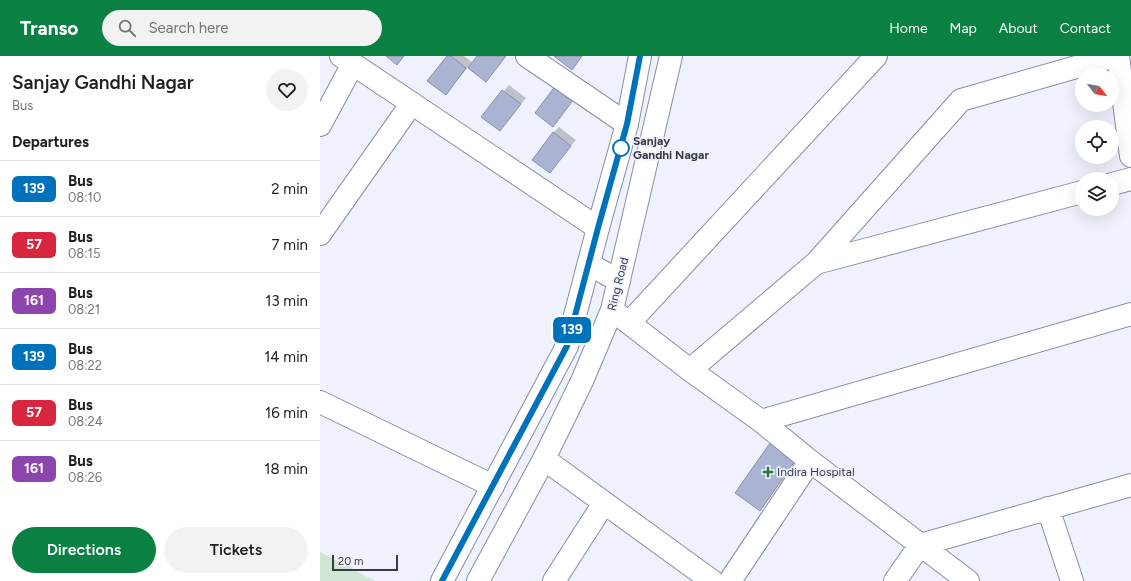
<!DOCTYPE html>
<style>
body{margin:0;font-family:Figtree,sans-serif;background:#f2f2f2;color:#202124;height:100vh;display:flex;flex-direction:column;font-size:15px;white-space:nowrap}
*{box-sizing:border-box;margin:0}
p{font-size:13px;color:#757577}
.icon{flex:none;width:22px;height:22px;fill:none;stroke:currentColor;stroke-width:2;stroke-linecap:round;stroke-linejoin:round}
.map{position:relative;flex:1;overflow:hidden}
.sheet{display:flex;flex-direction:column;background:#fff;width:320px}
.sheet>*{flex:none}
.badge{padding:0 8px;border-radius:6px;font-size:14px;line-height:26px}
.needle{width:26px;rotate:121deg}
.tools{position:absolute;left:755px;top:12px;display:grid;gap:8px}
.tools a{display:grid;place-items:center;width:44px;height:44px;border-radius:50%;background:#fff;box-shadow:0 4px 16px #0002;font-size:20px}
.scale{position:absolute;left:12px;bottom:10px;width:66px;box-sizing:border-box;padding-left:4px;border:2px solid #383b45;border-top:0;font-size:11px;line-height:14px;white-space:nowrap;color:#383b45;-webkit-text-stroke:3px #eff2fc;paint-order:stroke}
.map>.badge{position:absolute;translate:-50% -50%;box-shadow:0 0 0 2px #fff}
h2{padding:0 12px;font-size:15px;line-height:36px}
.round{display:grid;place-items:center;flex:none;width:42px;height:42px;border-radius:21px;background:#f2f2f2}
.head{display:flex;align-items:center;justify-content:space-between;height:68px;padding:0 12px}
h1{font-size:19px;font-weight:600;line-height:30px}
.primary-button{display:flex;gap:8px;margin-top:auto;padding:8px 12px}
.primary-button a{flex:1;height:46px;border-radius:24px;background:#0b8043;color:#fff;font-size:16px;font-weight:600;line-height:46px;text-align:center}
.primary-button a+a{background:#f2f2f2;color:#202124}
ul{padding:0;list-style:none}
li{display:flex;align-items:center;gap:12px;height:56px;padding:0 12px;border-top:1px solid #e0e0e0}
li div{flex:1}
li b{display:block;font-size:15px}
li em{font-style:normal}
li .badge{min-width:44px;font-weight:700;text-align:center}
header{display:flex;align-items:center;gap:24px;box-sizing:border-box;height:56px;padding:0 20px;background:#0b8043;color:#fff}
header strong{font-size:19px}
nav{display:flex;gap:22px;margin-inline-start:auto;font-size:14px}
.search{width:280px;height:36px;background:#f2f2f2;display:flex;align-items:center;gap:10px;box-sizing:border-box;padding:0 14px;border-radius:22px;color:#757577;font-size:15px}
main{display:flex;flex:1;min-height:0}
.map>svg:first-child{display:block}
</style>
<header>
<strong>Transo</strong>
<div class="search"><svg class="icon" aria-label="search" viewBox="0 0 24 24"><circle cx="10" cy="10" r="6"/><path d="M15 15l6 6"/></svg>Search here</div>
<nav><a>Home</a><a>Map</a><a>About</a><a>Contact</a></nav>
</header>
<main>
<section class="sheet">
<div class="head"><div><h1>Sanjay Gandhi Nagar</h1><p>Bus</p></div><a class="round"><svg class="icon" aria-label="heart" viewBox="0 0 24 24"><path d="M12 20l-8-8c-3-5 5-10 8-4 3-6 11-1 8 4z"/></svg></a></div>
<h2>Departures</h2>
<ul>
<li><span class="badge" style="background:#0072bc;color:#fff">139</span><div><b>Bus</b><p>08:10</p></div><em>2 min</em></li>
<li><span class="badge" style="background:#d7263d;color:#fff">57</span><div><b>Bus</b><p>08:15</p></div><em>7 min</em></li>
<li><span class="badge" style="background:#8e44ad;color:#fff">161</span><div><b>Bus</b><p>08:21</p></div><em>13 min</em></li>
<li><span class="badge" style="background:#0072bc;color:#fff">139</span><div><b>Bus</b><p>08:22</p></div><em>14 min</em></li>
<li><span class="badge" style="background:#d7263d;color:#fff">57</span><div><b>Bus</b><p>08:24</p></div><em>16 min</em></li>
<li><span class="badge" style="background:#8e44ad;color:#fff">161</span><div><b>Bus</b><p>08:26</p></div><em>18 min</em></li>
</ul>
<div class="primary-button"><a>Directions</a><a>Tickets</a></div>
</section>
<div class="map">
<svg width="811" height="525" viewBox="0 0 811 525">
<rect width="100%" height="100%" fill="#eff2fc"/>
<path fill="#cfe7d3" d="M0 496 55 525H0Z"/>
<path fill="#0003" d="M128 0H144L153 7 158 0H186L166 25 148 11 126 38Z
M189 29 206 42 180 74 163 61Z
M239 71 256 84 230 116 233 77Z
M456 382 480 399 445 448 440 453 451 388Z"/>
<path fill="#aab3d1" stroke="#8b91a9" d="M66 0H84L77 9Z
M127 0H131L146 12 126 39 107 25Z
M157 0H186L166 26 148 12Z
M234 0H262L252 14Z
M236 29 254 43 233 71 215 57Z
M182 34 201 48 180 75 161 61Z
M233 76 251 90 230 117 212 104Z
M450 387 475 405 440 455 415 437Z"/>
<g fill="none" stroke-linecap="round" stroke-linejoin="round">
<g stroke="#888ea6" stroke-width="24">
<path id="minor" d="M21 0 278 172
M207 0 307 68
M798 0 811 100
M0 69 33 8
M792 128 811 123
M0 178 92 47
M496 207 641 44 795 0
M292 254 370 314 441 365 490 405 648 525
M309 267 556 0
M370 314 496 207 762 136
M0 346 173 430
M441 365 811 258
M224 403 392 525
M728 452 752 525
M234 525 284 447
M410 525 490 405
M575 525 600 489 811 429"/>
</g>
<g stroke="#888ea6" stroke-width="24">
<path id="major" d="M269 208 299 225"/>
</g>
<g stroke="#888ea6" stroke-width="24">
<path id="highway" d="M122 525 247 290 278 172 307 68 320 0
M158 525 224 403 262 325 292 254 351 0"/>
</g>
<use href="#minor" stroke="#fff" stroke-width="22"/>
<use href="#major" stroke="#fff" stroke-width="22"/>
<use href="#highway" stroke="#fff" stroke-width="22"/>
</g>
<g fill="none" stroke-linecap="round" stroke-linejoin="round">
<g stroke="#fff" stroke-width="9">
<path id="line" d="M122 525 247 290 278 172 307 68 320 0"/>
</g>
<use href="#line" stroke="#0072bc" stroke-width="6"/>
</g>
<circle fill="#fff" stroke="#0072bc" stroke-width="2" cx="301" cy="92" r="8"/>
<path fill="#2c7643" stroke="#eff2fc" stroke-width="1.5" d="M446 410h4v4h4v4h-4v4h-4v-4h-4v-4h4z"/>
<g text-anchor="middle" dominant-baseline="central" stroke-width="3.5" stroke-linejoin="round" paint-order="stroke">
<g font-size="12" font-weight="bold" fill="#383b45" stroke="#eff2fc" text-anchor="start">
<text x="313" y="85">Sanjay<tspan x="313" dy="14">Gandhi Nagar</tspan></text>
</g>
<g font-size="12" fill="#383b45" stroke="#eff2fc">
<text transform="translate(298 228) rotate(-76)">Ring Road</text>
</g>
<g font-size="12" fill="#383b45" stroke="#eff2fc" text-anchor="start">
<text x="457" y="416">Indira Hospital</text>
</g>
</g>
</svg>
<div class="tools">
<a><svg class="needle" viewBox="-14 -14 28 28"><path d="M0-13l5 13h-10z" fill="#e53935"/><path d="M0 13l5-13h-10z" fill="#757577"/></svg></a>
<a><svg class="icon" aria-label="locate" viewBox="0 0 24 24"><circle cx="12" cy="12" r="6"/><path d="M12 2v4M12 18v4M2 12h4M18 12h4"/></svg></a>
<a><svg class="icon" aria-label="layers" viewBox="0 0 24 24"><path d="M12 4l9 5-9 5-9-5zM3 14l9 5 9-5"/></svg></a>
</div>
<div class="scale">20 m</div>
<b class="badge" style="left:252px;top:274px;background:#0072bc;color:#fff">139</b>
</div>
</main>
